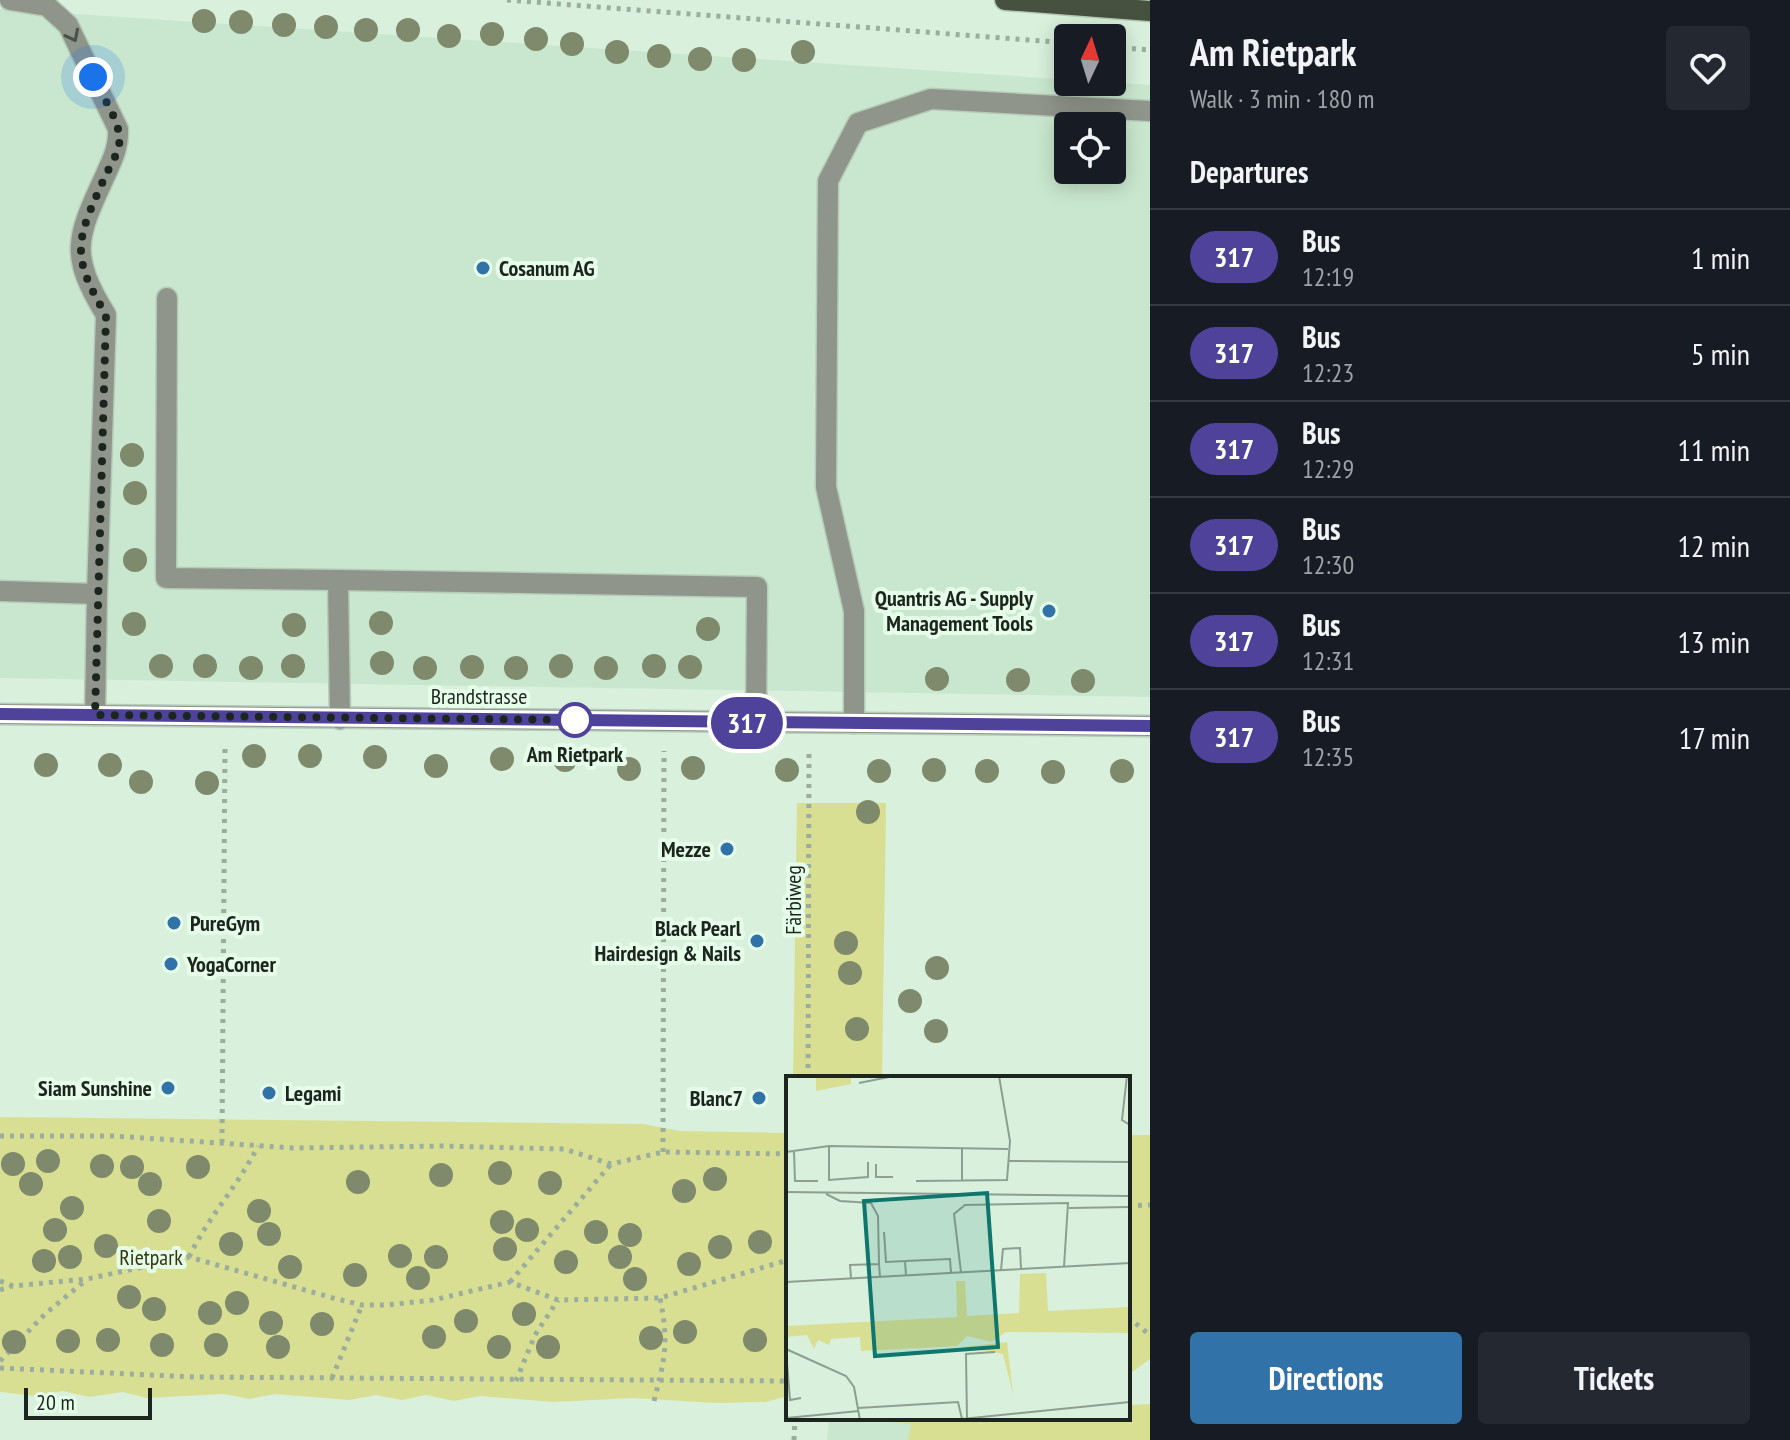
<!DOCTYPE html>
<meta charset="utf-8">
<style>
body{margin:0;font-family:"PT Sans Narrow",sans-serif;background:#242831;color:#f1f3f6;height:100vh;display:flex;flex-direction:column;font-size:30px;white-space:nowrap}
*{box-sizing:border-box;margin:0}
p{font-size:26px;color:#9ea1a6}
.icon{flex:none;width:44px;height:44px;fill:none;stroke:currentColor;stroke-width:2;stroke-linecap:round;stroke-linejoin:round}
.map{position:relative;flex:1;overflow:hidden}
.side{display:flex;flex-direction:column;background:#171b24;width:640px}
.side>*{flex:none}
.badge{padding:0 16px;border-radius:26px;font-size:28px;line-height:52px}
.needle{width:52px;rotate:4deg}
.fabs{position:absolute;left:1054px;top:24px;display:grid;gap:16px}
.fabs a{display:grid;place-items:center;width:72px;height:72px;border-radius:8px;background:#171b24;box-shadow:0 4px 20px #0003;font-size:40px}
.scale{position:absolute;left:24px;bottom:20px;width:128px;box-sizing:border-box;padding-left:8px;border:4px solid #1c251e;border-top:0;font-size:22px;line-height:28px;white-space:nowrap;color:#1c251e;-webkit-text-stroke:6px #e6fee9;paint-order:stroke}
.you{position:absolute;width:40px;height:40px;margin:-20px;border:6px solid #fff;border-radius:50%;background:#1a73e8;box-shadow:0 0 0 12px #1a73e833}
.map>.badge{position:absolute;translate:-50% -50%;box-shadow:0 0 0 4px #fff}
h2{padding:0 40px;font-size:30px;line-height:72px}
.round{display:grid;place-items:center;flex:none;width:84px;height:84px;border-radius:8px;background:#242831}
.overview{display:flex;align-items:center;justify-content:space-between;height:136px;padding:0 40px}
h1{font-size:38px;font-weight:800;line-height:60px}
.primary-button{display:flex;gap:16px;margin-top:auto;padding:16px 40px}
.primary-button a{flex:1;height:92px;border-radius:8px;background:#3172a8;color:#fff;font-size:32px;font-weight:800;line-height:92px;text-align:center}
.primary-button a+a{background:#242831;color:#f1f3f6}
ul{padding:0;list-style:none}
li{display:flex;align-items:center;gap:24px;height:96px;padding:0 40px;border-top:2px solid #363941}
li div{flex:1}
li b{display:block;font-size:30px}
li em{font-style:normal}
li .badge{min-width:88px;font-weight:700;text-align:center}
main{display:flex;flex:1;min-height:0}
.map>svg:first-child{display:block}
</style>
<main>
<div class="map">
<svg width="1150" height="1440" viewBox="0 0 1150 1440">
<rect width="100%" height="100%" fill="#d8f0dc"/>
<path fill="#c9e7ce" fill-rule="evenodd" d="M0 9 1150 85V697L0 678ZM1068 126H1112V170H1068Z
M829 1418H1128L1150 1440H827Z"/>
<path fill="#d9df92" d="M797 803H886L882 1078H793Z
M0 1117 643 1124 680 1131 788 1133V1396L766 1402 716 1403 633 1398 553 1402 479 1396 454 1401 426 1395 402 1400 376 1395 349 1400 275 1394 249 1399 224 1394 146 1398 123 1392 89 1397 63 1391 35 1396 0 1392Z
M1128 1118 1129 1135H1150V1359L1128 1375Z
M1150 1404V1440H908L911 1424 853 1418H1128V1405Z"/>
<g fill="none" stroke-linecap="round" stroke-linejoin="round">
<g stroke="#b6cbba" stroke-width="23">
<path id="lane" d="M10 0 47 6 68 25 118 129C119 148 112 160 105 176 76 239 69 254 106 315L97 594
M167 298 166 578 338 580 340 719
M338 580 757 587 756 723
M0 591 97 594 95 715
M854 723V611L826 487 828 181 858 123 931 99 1150 111"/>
</g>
<g stroke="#b6cbba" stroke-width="23">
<path id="street" d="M0 714 1150 726"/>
</g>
<g stroke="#b6cbba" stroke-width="23">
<path id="primary" d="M1005 0 1150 11"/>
</g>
<path stroke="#9bae9e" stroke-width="5" stroke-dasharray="4 6" stroke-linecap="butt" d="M507 0 1068 43
M1112 47 1150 50
M808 1078 809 752
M0 1136H114L293 1148 443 1146 564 1149 611 1164 663 1152 788 1154
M222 1143 225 746
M663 1152 664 751
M1128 1206 1150 1205
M189 1257C208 1217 238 1186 258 1146
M0 1281 13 1286 87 1279 189 1257 333 1298 362 1305H387L433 1300 510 1282 558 1300 660 1298 788 1260
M510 1282 611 1164
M0 1290 12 1286
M1128 1317 1150 1335
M0 1361 45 1314 86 1280
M0 1368 194 1377 788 1381
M332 1378 362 1305
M516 1381 535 1335 558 1300
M654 1401C665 1358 669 1343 660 1298
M794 1440 795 1418"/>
<use href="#lane" stroke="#8f958a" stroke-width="20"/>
<use href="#street" stroke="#8f958a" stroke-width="20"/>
<use href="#primary" stroke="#47513f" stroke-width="20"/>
</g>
<g fill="#7e8a6b">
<circle cx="204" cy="21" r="12"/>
<circle cx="241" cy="22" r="12"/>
<circle cx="284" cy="25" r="12"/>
<circle cx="326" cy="27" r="12"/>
<circle cx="366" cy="30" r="12"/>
<circle cx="408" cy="30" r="12"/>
<circle cx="492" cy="34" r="12"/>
<circle cx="449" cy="36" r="12"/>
<circle cx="536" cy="39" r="12"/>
<circle cx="572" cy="44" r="12"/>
<circle cx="617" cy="52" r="12"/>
<circle cx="803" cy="52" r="12"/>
<circle cx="659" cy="56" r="12"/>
<circle cx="700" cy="59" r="12"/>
<circle cx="744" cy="60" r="12"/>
<circle cx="132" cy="455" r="12"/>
<circle cx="135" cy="493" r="12"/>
<circle cx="135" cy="560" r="12"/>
<circle cx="381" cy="623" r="12"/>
<circle cx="134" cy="624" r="12"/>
<circle cx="294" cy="625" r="12"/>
<circle cx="708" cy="629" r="12"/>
<circle cx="382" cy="663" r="12"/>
<circle cx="161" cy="666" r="12"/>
<circle cx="205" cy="666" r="12"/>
<circle cx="293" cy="666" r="12"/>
<circle cx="561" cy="666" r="12"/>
<circle cx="654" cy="666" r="12"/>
<circle cx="472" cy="667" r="12"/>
<circle cx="690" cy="667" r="12"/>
<circle cx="251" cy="668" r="12"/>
<circle cx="425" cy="668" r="12"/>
<circle cx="516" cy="668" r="12"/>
<circle cx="606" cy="668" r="12"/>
<circle cx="937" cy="679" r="12"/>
<circle cx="1018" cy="680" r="12"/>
<circle cx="1083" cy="681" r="12"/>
<circle cx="254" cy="756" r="12"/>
<circle cx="310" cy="756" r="12"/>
<circle cx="375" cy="757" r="12"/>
<circle cx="502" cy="759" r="12"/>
<circle cx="565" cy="760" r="12"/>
<circle cx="46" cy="765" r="12"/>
<circle cx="110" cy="765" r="12"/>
<circle cx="436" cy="766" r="12"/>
<circle cx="693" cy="768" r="12"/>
<circle cx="629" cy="769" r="12"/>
<circle cx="787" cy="770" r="12"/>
<circle cx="934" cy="770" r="12"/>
<circle cx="879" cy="771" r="12"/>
<circle cx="987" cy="771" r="12"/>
<circle cx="1122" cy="771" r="12"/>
<circle cx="1053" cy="772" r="12"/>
<circle cx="141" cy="782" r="12"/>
<circle cx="207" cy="783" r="12"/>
<circle cx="868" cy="812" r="12"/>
<circle cx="846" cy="943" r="12"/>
<circle cx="937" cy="968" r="12"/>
<circle cx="850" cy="973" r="12"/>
<circle cx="910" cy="1001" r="12"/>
<circle cx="857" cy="1029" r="12"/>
<circle cx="936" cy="1031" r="12"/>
<circle cx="48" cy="1161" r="12"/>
<circle cx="13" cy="1164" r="12"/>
<circle cx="102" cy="1166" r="12"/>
<circle cx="132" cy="1167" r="12"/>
<circle cx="198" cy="1167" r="12"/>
<circle cx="500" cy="1173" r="12"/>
<circle cx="441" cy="1175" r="12"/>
<circle cx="715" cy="1179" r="12"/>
<circle cx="358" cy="1182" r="12"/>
<circle cx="550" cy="1183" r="12"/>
<circle cx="31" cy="1184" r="12"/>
<circle cx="150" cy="1184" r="12"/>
<circle cx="684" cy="1191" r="12"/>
<circle cx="72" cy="1208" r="12"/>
<circle cx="259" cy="1211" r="12"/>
<circle cx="159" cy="1221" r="12"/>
<circle cx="502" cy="1222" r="12"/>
<circle cx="55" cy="1230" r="12"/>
<circle cx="527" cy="1230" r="12"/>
<circle cx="596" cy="1232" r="12"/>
<circle cx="269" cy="1234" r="12"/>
<circle cx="630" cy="1235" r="12"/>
<circle cx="760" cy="1242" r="12"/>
<circle cx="231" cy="1244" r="12"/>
<circle cx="106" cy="1246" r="12"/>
<circle cx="720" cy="1247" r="12"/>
<circle cx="505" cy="1249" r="12"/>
<circle cx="400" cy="1256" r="12"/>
<circle cx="70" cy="1257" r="12"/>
<circle cx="436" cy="1257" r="12"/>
<circle cx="620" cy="1257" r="12"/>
<circle cx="44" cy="1261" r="12"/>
<circle cx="566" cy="1262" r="12"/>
<circle cx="689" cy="1264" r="12"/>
<circle cx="290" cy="1267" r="12"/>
<circle cx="355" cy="1275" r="12"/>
<circle cx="418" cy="1278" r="12"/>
<circle cx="635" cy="1279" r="12"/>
<circle cx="129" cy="1297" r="12"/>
<circle cx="237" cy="1303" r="12"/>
<circle cx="154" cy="1309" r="12"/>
<circle cx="210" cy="1313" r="12"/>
<circle cx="524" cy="1314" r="12"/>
<circle cx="466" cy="1321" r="12"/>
<circle cx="271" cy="1323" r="12"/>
<circle cx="322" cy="1324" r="12"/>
<circle cx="685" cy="1332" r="12"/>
<circle cx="434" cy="1337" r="12"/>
<circle cx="651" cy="1338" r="12"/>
<circle cx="108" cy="1340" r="12"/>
<circle cx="755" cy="1340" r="12"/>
<circle cx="68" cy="1341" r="12"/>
<circle cx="14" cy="1342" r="12"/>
<circle cx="162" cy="1345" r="12"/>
<circle cx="216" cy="1345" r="12"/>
<circle cx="278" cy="1347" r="12"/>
<circle cx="499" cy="1347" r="12"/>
<circle cx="548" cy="1347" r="12"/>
</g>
<defs><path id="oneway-chevron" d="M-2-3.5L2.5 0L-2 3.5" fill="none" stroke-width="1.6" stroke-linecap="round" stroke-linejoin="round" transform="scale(2)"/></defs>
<use stroke="#4a5249" href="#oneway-chevron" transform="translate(73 36) rotate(63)"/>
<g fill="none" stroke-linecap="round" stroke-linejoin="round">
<g stroke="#fff" stroke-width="18">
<path id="line" d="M0 714 1150 726"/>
</g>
<use href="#line" stroke="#4e429b" stroke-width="12"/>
<path stroke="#1c251e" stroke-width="8" stroke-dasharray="0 14.4" d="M93 77C101 95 123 124 119 145 117 156 108 169 104 179 76 241 70 255 106 315L95 715 575 720"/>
</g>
<g fill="#3172a8" stroke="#e6fee9" stroke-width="3">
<circle cx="483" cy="268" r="8"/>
<circle cx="1049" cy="611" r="8"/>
<circle cx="727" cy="849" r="8"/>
<circle cx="174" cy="923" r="8"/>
<circle cx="757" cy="941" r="8"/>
<circle cx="171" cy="964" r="8"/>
<circle cx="168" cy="1088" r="8"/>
<circle cx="269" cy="1093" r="8"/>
<circle cx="759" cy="1098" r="8"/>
</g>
<circle fill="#fff" stroke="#4e429b" stroke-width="4" cx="575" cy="720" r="16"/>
<g text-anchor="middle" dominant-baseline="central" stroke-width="8" stroke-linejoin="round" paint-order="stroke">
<g font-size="22" font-weight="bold" fill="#1c251e" stroke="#e6fee9" text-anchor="end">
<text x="499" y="268" text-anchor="start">Cosanum AG</text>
<text x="1033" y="598">Quantris AG - Supply<tspan x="1033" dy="25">Management Tools</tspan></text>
<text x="711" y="849">Mezze</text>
<text x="190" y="923" text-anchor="start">PureGym</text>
<text x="741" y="928">Black Pearl<tspan x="741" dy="25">Hairdesign &amp; Nails</tspan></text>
<text x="187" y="964" text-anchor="start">YogaCorner</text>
<text x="152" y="1088">Siam Sunshine</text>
<text x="285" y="1093" text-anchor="start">Legami</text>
<text x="743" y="1098">Blanc7</text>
</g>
<g font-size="22" fill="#1c251e" stroke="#e6fee9">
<text x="479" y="696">Brandstrasse</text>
<text transform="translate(793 900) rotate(-90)">Färbiweg</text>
</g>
<g font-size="22" font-weight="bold" fill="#1c251e" stroke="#e6fee9">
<text x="575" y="754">Am Rietpark</text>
</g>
<g font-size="22" fill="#35360f" stroke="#e6fee9">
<text x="151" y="1257">Rietpark</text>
</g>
</g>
<g transform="translate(786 1076)">
<rect width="344" height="344" fill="#d8f0dc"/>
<path d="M30 0H65V8L30 15ZM260 197 262 235 344 231V257L220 256 205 266 181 260 171 270 75 275 74 261 45 263 43 269 32 264 28 273 21 259 0 261V250L171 241 170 205H179L181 240 233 237 234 198ZM221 266 227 318 217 278 177 271Z" fill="#d9df92"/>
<path fill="none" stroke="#8d9f90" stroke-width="2" d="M341 0 336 44 344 49M73 7 108 0M43 70V104L82 101V86M8 75 9 105H32M0 76 43 70 222 73M223 85 344 86M90 88V101H107M130 105 221 104 224 65 213 0M176 105V73M0 116 344 120M40 118 54 125 85 127 92 140 93 188M283 132 344 131M98 156 100 186 119 185 120 200M119 185 164 183 165 197M215 194 217 173 234 172 235 193M175 196 168 138 179 129 282 127 278 191M65 202 64 189 93 188 94 201M0 206 344 187M0 273 60 300 68 311 74 344M0 274 4 324 15 322M72 332 172 326 176 343 344 326M0 342 73 335M181 343 180 278 209 276"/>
<path fill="#0f766e" fill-opacity="0.15" stroke="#0f766e" stroke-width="4" d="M201 117 212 271 89 280 78 125Z"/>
<rect width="344" height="344" fill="none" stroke="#1c251e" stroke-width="4"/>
</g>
</svg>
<div class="fabs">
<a><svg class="needle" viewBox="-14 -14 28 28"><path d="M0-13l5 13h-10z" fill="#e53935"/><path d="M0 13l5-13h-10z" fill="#9ea1a6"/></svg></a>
<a><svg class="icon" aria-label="locate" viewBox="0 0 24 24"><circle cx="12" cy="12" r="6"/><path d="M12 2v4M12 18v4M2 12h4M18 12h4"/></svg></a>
</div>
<div class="scale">20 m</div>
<div class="you" style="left:93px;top:77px"></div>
<b class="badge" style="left:747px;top:723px;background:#4e429b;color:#fff">317</b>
</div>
<section class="side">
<div class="overview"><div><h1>Am Rietpark</h1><p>Walk · 3 min · 180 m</p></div><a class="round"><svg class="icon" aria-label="heart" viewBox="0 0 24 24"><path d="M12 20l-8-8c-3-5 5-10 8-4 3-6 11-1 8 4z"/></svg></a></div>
<h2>Departures</h2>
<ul>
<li><span class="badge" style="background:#4e429b;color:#fff">317</span><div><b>Bus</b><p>12:19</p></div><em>1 min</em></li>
<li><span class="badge" style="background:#4e429b;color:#fff">317</span><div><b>Bus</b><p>12:23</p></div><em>5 min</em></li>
<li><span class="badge" style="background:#4e429b;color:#fff">317</span><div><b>Bus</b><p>12:29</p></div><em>11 min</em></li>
<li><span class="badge" style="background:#4e429b;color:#fff">317</span><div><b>Bus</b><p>12:30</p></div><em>12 min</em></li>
<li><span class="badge" style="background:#4e429b;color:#fff">317</span><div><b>Bus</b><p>12:31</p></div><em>13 min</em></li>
<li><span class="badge" style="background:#4e429b;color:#fff">317</span><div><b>Bus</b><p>12:35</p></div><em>17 min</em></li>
</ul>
<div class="primary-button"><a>Directions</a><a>Tickets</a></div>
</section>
</main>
